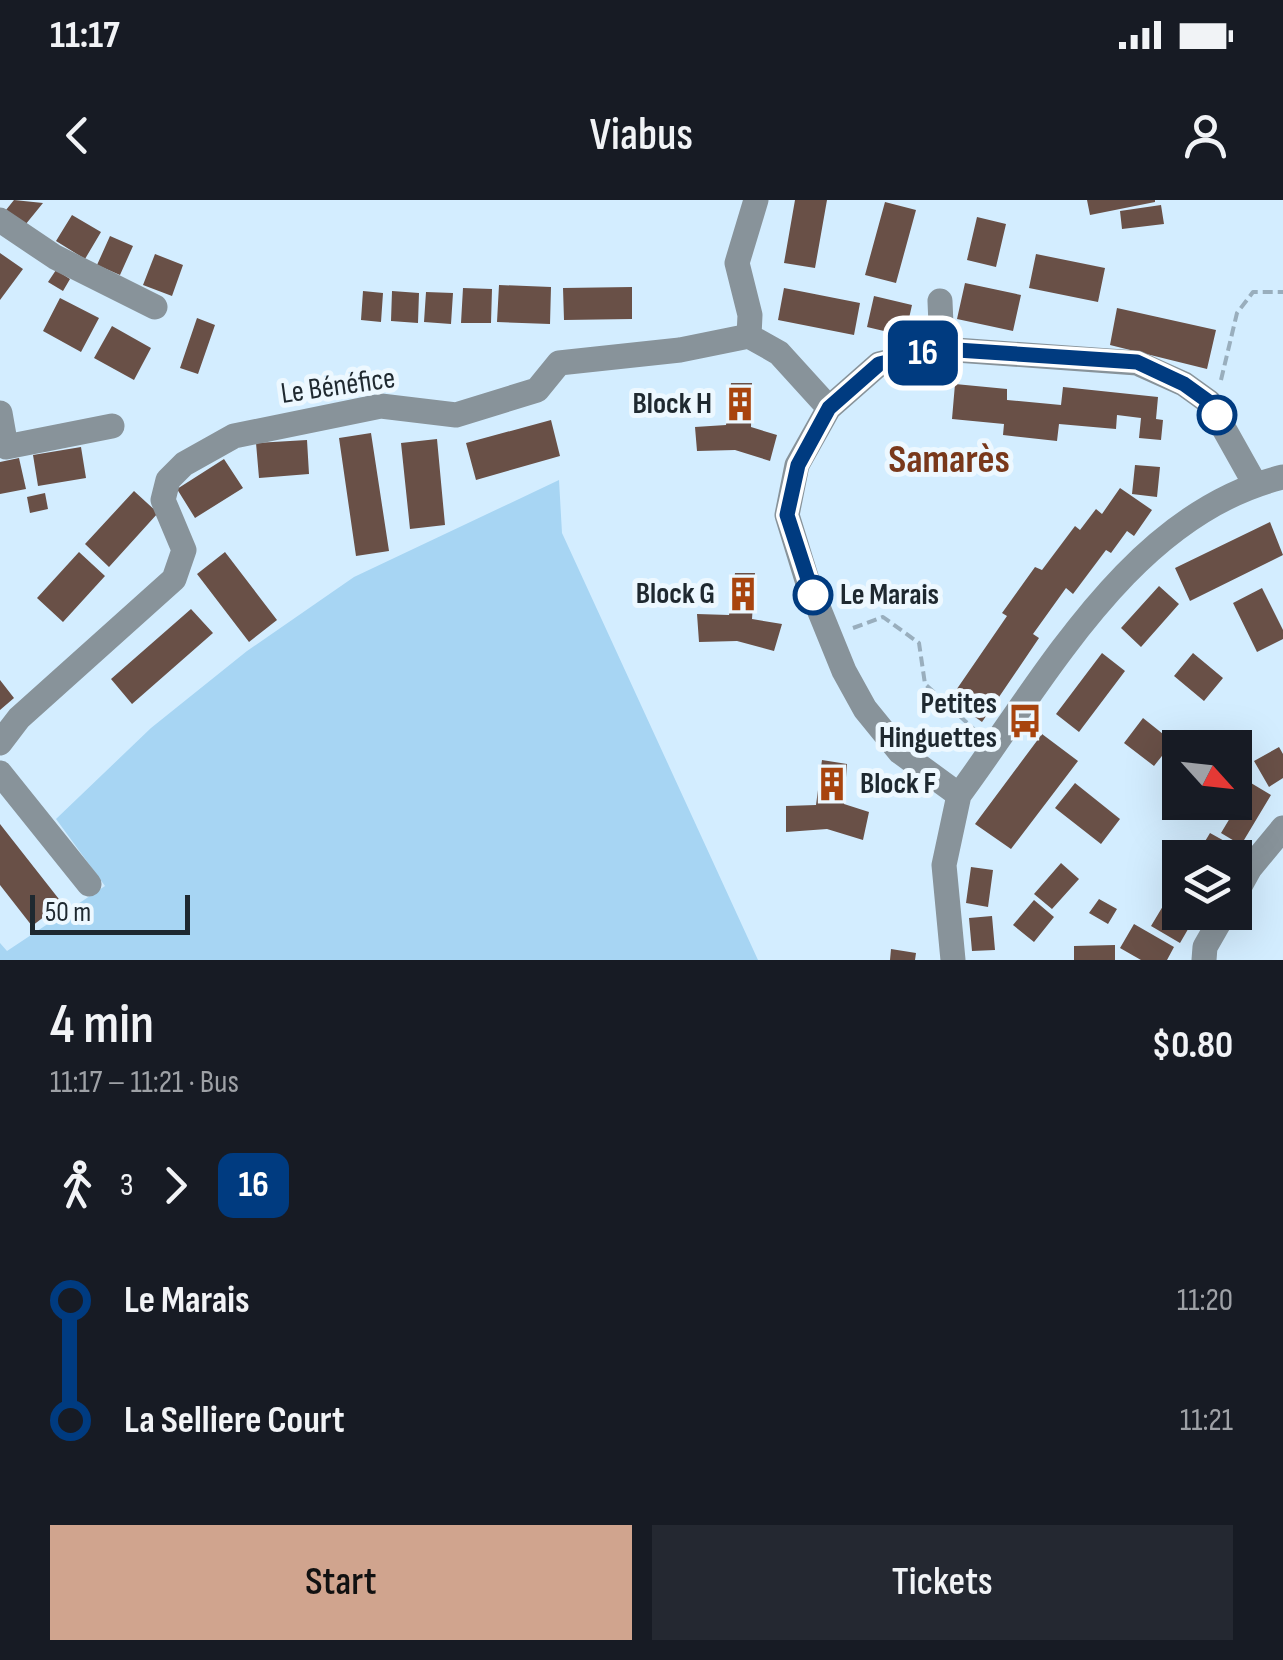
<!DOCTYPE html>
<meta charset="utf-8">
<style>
body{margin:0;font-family:"Sofia Sans Condensed",sans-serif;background:#242831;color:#f1f3f6;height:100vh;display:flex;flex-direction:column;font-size:38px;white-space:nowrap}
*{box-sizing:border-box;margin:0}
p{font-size:32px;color:#9ea1a6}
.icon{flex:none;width:55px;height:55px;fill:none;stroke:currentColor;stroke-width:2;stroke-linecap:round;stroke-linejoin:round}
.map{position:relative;height:760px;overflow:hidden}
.panel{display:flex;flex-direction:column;background:#171b24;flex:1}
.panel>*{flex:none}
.badge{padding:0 20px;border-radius:15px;font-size:35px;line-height:65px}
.needle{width:65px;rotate:117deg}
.buttons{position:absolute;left:1162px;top:530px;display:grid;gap:20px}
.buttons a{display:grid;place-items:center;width:90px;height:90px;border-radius:0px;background:#171b24;box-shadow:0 10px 40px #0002;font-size:50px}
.scale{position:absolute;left:30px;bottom:25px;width:160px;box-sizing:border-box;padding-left:10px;border:5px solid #1f2930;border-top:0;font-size:28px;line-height:35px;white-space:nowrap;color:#1f2930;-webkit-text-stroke:8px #edf8ff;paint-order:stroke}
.map>.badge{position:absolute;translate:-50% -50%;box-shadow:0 0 0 5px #fff}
.legs{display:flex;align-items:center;gap:15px;height:110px;padding:0 50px;font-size:32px}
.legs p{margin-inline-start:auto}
.overview{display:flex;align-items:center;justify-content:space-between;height:170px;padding:0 50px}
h1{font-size:55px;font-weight:600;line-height:75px}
.cta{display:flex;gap:20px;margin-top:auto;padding:20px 50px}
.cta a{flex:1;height:115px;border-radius:0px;background:#d0a48e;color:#111;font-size:40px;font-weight:600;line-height:115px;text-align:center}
.cta a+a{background:#242831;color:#f1f3f6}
ul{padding:0 50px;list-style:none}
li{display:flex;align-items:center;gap:35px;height:120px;font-size:38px}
li i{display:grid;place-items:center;width:15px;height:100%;margin:0 12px;background:currentColor}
li i::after{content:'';width:25px;height:25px;margin:-12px;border:8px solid;border-radius:50%;background:#171b24}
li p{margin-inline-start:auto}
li:first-child i{background:linear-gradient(#0000 50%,currentColor 0)}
li:last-child i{background:linear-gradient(currentColor 50%,#0000 0)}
.status{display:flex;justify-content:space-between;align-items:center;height:70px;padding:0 50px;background:#171b24;direction:ltr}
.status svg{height:28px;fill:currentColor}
header{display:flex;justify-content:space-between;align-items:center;height:130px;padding:0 50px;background:#171b24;font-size:45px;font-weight:600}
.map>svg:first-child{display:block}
</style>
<div class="status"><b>11:17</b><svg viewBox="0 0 49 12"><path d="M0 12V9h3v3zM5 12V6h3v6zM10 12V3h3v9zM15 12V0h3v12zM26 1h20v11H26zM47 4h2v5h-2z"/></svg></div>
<header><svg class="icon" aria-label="back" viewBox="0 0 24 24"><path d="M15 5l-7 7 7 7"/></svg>Viabus<svg class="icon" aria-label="person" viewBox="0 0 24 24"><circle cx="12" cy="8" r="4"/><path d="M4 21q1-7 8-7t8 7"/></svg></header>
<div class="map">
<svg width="1283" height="760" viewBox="0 0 1283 760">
<rect width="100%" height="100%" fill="#d3edff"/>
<path fill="#a7d5f3" d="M559 280 562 333 758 760H0V743L7 751 105 686 56 619 151 528 247 451 354 377Z"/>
<path fill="#695047" d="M14 0 43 3 21 30 2 15Z
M795 0H827L815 68 784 63Z
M1087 0H1155V2L1090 15Z
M885 2 916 10 896 83 865 75Z
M1161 5 1164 24 1122 29 1120 11Z
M72 15 101 32 85 59 56 41Z
M977 17 1006 24 996 67 967 60Z
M110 36 133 46 120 75 97 65Z
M0 53 23 69 0 100Z
M155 54 183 65 172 96 143 85Z
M1036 54 1105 68 1098 102 1029 88Z
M56 70 70 79 63 91 48 82Z
M965 83 1021 95 1013 131 957 119Z
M499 85 551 87 550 124 497 122Z
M632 87V119L564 120 563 88Z
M463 88 492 89 491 123H461Z
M784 88 860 103 854 135 778 120Z
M363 91 383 93 381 122 361 120Z
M392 91 419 93 418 123 391 121Z
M426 92 453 93 451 124 424 122Z
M874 96 912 105 905 136 867 127Z
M60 98 99 118 81 152 43 131Z
M1117 108 1216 130 1207 169 1110 145Z
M197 118 215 125 198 174 180 168Z
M112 126 151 148 134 180 94 158Z
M731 183H752L751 227 777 235 770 261 735 250 697 251 695 227 726 225Z
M955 184 1007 189V200L1061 205 1063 187 1158 197 1156 219 1163 220 1161 240 1139 238 1141 218 1117 215 1116 229 1059 224 1057 241 1003 235 1004 224 952 219Z
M551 220 560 256 476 280 466 243Z
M371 233 389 351 356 356 339 238Z
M437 239 445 325 410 329 401 243Z
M307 240 309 274 259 278 256 243Z
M81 247 86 278 38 286 33 255Z
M19 258 26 289 0 294V262Z
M224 259 243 288 195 318 177 289Z
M1135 265 1160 267 1157 297 1132 294Z
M1120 288 1152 310 1134 336 1127 331 1111 353 1106 350 1073 394 1066 388 1033 434 1039 438 982 522 950 499 1007 416 1002 413 1035 367 1042 370 1075 326 1080 330 1096 309 1102 314Z
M134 291 158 313 109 367 85 344Z
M45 293 48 309 30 313 27 297Z
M1270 322 1283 355 1190 401 1175 368Z
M79 352 105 376 63 422 37 398Z
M225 352 277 420 249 442 197 374Z
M735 373H755L752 419 782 424 774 451 737 441 699 442 697 414 729 415Z
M1159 386 1179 404 1141 447 1121 428Z
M1262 388 1283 430V439L1257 452 1233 403Z
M191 409 213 433 132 504 111 479Z
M1102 453 1125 471 1079 532 1056 514Z
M1193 453 1223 478 1204 501 1174 476Z
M0 480 14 498 0 510Z
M1143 518 1173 542 1154 566 1124 543Z
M1042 534 1078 561 1011 649 975 624Z
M1279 547 1283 554V578L1269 587 1254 561Z
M822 560 847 564 844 604 869 612 863 640 827 629 786 632V606L816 605Z
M1075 583 1120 619 1101 644 1055 608Z
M1251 583 1271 595 1241 645 1221 633Z
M0 624 62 703 32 726 0 685Z
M1210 633 1237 648 1231 658H1195Z
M1061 663 1079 679 1052 709 1034 694Z
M971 667 993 670 988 707 966 703Z
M1175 686 1180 689V712H1198L1180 743 1151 726Z
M1099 699 1117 709 1108 724 1089 713Z
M1034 700 1054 717 1034 742 1013 725Z
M992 716 995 750 972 751 969 718Z
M1134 724 1174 747 1167 760H1141L1120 748Z
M1115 745V760H1074V746Z
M891 749 916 753 915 760H890Z"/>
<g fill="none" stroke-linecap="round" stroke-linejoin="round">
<path stroke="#99aebd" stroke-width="4" stroke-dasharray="10 5" stroke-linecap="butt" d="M1221 180 1237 113 1253 92H1283
M853 428 883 417 919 443 925 484 978 533"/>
<path stroke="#88939a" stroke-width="25" d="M0 20 55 57 155 107
M940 101 942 149
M749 136 750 115 737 63 756 0
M0 213 6 247 112 226
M1255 284 1209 202 1184 184 1137 163 942 149 879 164 829 208 797 265 787 315 807 380 844 471 865 509 900 552 959 595C1045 479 1132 313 1283 277
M0 543 19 518 174 379 184 350 163 300 168 280 184 264 234 236 381 206 456 215 537 190 559 163 680 150 749 136 779 153 829 208
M0 573 89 684
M1235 695 1250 668 1283 628
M953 760 944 665 959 595
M1204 760 1205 747 1225 712"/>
</g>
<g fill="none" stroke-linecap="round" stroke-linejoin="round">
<g stroke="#fff" stroke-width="22">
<path id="line-1" d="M813 395 787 315 798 265 829 208 879 164 942 149 1137 162 1184 184 1209 202 1217 215"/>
</g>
<use href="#line-1" stroke="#003b80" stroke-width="15"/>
</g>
<defs>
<g id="building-bare" transform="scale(2.7)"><path d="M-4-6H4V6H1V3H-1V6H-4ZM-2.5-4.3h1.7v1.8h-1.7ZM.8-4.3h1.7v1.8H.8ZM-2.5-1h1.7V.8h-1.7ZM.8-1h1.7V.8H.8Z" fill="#a8440e" stroke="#edf8ff" stroke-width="2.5" paint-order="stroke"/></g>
<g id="bus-bare" transform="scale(2.7)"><path d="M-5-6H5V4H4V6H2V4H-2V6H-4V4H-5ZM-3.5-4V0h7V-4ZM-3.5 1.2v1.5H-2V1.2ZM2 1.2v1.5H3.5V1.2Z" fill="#a8440e" stroke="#edf8ff" stroke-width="2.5" paint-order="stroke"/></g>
</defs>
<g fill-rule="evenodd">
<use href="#building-bare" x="740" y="204"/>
<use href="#building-bare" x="743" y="394"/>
<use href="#bus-bare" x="1025" y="521"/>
<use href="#building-bare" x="832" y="584"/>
</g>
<g fill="#fff" stroke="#003b80" stroke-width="5">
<circle cx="1217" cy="215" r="18"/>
<circle cx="813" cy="395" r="18"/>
</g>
<g text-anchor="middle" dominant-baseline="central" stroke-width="10" stroke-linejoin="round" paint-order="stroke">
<g font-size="30" fill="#1f2930" stroke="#edf8ff">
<text transform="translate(338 186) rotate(-8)">Le Bénéfice</text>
</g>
<g font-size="30" font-weight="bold" fill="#1f2930" stroke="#edf8ff" text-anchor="end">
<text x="712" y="204">Block H</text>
<text x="715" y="394">Block G</text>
<text x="997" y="504">Petites<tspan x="997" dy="34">Hinguettes</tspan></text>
<text x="860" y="584" text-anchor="start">Block F</text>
</g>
<g font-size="30" font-weight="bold" fill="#1f2930" stroke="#edf8ff" text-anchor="start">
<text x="840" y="395">Le Marais</text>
</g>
<g font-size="40" font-weight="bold" fill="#79381b" stroke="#edf8ff">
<text x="949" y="260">Samarès</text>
</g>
</g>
</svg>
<div class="buttons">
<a><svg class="needle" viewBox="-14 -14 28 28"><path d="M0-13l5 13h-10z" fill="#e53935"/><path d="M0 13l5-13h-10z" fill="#9ea1a6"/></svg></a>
<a><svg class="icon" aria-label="layers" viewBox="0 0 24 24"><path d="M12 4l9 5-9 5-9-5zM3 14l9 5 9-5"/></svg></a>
</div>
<div class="scale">50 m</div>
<b class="badge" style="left:923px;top:153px;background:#003b80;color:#fff">16</b>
</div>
<section class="panel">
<div class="overview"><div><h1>4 min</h1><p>11:17 – 11:21 · Bus</p></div><b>$0.80</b></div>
<div class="legs"><svg class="icon" aria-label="walk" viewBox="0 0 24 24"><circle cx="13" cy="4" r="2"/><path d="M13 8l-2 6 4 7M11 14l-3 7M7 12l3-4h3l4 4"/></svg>3<svg class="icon" aria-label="forward" viewBox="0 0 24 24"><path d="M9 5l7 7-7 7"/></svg><b class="badge" style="background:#003b80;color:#fff">16</b></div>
<ul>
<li><i style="color:#003b80"></i><b>Le Marais</b><p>11:20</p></li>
<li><i style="color:#003b80"></i><b>La Selliere Court</b><p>11:21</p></li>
</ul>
<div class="cta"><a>Start</a><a>Tickets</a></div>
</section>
